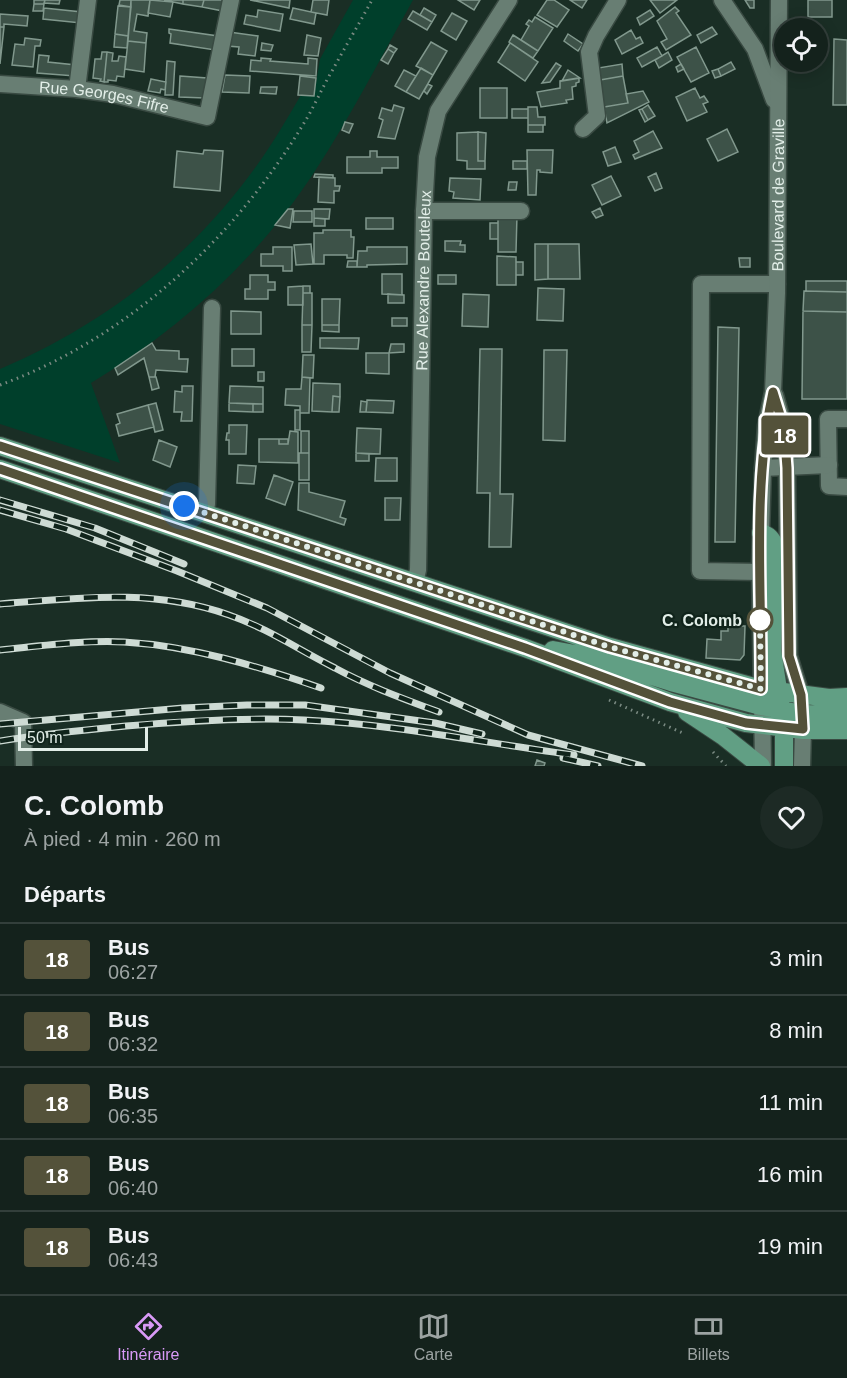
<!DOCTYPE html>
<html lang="fr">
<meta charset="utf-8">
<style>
body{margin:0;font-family:Helvetica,sans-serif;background:#1d2a25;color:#f1f3f6;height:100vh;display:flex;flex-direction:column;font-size:22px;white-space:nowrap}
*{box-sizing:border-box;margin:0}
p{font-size:20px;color:#9da4a3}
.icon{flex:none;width:33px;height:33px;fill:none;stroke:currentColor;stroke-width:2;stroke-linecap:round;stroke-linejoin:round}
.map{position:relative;height:766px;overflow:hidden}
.details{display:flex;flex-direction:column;background:#14221c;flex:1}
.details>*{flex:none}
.badge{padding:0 12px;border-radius:4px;font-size:21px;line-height:39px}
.buttons{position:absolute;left:774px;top:18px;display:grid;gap:12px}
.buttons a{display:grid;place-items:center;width:54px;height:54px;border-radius:50%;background:#14221c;box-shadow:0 3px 15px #0003,0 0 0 2px #333f3b;font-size:30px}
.scale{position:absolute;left:18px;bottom:15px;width:130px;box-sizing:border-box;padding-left:6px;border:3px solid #e2eee8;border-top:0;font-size:16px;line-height:21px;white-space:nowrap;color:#e2eee8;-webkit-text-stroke:4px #10241b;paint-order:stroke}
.you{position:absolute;width:30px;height:30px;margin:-15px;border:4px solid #fff;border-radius:50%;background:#1a73e8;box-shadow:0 0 0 9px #1a73e833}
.map>.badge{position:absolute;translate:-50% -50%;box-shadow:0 0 0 3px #fff}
h2{padding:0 24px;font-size:22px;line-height:54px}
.round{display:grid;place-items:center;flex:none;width:63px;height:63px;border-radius:32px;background:#1d2a25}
.overview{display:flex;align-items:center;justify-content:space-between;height:102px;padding:0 24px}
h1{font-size:28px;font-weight:600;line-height:45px}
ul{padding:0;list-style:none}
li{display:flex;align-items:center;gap:18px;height:72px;padding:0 24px;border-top:2px solid #333f3b}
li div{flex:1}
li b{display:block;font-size:22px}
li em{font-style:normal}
li .badge{min-width:66px;font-weight:700;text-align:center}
.dock{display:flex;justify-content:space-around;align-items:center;height:84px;border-top:2px solid #333f3b;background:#14221c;font-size:16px;color:#9da4a3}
.dock a{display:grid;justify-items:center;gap:3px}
.dock .on{color:#d99af7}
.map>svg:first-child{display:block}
</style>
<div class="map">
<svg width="847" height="766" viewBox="0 0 847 766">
<rect width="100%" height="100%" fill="#1a2e25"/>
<path fill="#003f2b" d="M353 0H413C381 57 351 116 315 171 258 259 180 329 91 383L120 463 0 424V369C99 327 185 262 249 176 269 150 285 122 301 95H314L320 59Z"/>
<path fill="#3d5248" stroke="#81988d" stroke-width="1.5" d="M34 0H45L44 4H34Z
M45 0H60L59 4 44 3Z
M120 0H131V7L119 5Z
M131 0H150L148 16 137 14 134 31 147 33 146 43 128 41Z
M150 0 173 2 170 17 148 13Z
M164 0H183V4Z
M183 0H204L202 7 183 4Z
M204 0H225L223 11 202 7Z
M250 0H290L289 8Z
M313 0H329L327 15 311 12Z
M458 0H480L474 10Z
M547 0H554L569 10 557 27 537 15Z
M570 0H587L582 8Z
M650 0H677L660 13Z
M745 0H754V8H750Z
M808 0H832V17H808Z
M34 4H44L43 11H33Z
M118 6 131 7 128 36 115 34Z
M675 7 679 11 676 13 691 35 666 50 661 42 667 39 657 21Z
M44 8 82 12 81 23 43 19Z
M293 8 316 13 314 24 290 19Z
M424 8 436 15 432 22 420 15Z
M258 10 283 14 280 31 244 24 246 15 257 17Z
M650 10 654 16 640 25 637 18Z
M413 11 432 22 427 30 408 19Z
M452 13 467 21 456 40 441 31Z
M0 14 28 16 27 26 4 24V27H0Z
M535 17 553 28 538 51 521 40 529 26 526 24 529 20 532 22Z
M0 27H4L0 64Z
M712 27 717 34 701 43 697 35Z
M169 29 218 36 215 50 170 43 171 34 169 33Z
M631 30 636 39 640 37 643 43 622 54 615 40Z
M229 32 258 36 255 56 238 54 239 47 227 46Z
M115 34 128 36 127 48 114 47Z
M568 34 583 44 578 51 564 41Z
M307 35 321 38 318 56 304 55Z
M513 35 538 51 533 58 509 42Z
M25 38 41 40 40 46H35L33 67 12 65 15 44 24 45Z
M834 39 847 40V105H833Z
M128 41 146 43 144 72 125 69Z
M431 42 447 51 433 75 416 66Z
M262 43 273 45 271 51 261 50Z
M510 43 538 62 525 81 498 62Z
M390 45 397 49 394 53 388 49Z
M657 47 662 56 642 67 637 58Z
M696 47 709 73 691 82 677 57Z
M388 49 394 53 388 64 381 60Z
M102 52H107L104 82 100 81 101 79 93 78 95 59H101Z
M107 52 113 53 112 61H118L119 56 126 57 124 77 117 76 116 81 108 80V82H104Z
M668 52 672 60 659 68 655 60Z
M39 55 49 56 48 62 76 65 75 76 37 73Z
M261 58 271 59 270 61 308 64V58L317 59 316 76 250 71 251 60 261 61Z
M167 61 175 62 173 95H165Z
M731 62 735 69 721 76 718 69Z
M556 63 561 66 550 82 542 83Z
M622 64 623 76 600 80 598 68Z
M681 64 684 69 678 72 676 67Z
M421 68 433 75 419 99 406 92Z
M718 69 721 76 715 78 712 71Z
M404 70 416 76 406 92 395 86Z
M568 70 580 78 562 81Z
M225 75 250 76 249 93 222 92Z
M180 76 207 78 205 98 179 97Z
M300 76 316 78 314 96 298 95Z
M623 76 628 103 604 107 600 80Z
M579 78V82L576 83V86L572 87 573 99 566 100 567 103 541 107 537 92 560 88V81Z
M151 79 166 82 165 90 161 89 160 93 148 91Z
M428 84 432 86 427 94 424 91Z
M261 87H277L276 94 260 93Z
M480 88H507V118H480Z
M695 88 700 98 704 96 708 102 703 104 707 112 687 121 676 97Z
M643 91 649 102 607 123 604 107 628 103 626 94Z
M394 105 404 108 395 139 378 137 383 120 379 118 382 108 392 111Z
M648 105 655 116 648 120 642 109Z
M528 107H537L538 117H545V125H528Z
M512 109H528V118H512Z
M642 109 648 120 645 122 639 110Z
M345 122 353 124 349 133 342 130Z
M528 125H543V132H528Z
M727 129 738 152 718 161 707 139Z
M653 131 662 148 635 159 633 155 639 152 634 141Z
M478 132 486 133 485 161H478Z
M478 132V161H485V169H467V161L457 160V133Z
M615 147 621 162 608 166 603 152Z
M204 150 223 151 220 191 174 187 177 151 203 154Z
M527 150H553L552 173 540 172V170H537L536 195H528Z
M370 151H377V157H398V168H382V173H347V157H370Z
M513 161H527V169H513Z
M656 173 662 188 655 191 648 177Z
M315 174 333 175V178L314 177Z
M611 176 621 196 602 205 592 185Z
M319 177 335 178V186H340L339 191H334V203L318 202Z
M450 178 481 179 480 200 453 198 454 192 449 191Z
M509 182H517L516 190H508Z
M600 208 603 215 596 218 592 212Z
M288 209H293L290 228 275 225Z
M314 209H330L329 219 314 218Z
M294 211H312V222H293Z
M498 215H517L516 252H498Z
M314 218 325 219V226H314Z
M366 218H393V229H366Z
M490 223H498V239H490Z
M323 230H351V237H354L353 258H347V255H324V264H314V233H323Z
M445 241H461L460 245H465V252L445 251Z
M311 244 313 264 296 265 294 245Z
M535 244H548V279L535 280Z
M548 244H579L580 279H548Z
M273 247H292V271H283V266H261V254H273Z
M367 247H407V264L367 265V267H357L358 251H367Z
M497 256 516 257V285H497Z
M739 258H750V267H740Z
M348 261H357V267H347Z
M516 262H523V275H516Z
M382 274H402V295L382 294Z
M250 275H268V282H275V290H268V299H245V289H250Z
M438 275H456V284H438Z
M806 281H847V292L806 291Z
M303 286H310V293H303Z
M303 286V305H288V287Z
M538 288 564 289 563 321 537 320Z
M804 291 847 292V312L803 311Z
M303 293H312V325H302Z
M388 294 404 295V303H388Z
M463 294 489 295 488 327 462 326Z
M322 299H340L339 325H322Z
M231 311 261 312V334H231Z
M803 311 847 312V399H802Z
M392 318H407V326H392Z
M302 325H312L311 352H302Z
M322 325H339V332L322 331Z
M718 327 739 328 735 542H715Z
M320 338H359L358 349 320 348Z
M152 343 156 350 179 351V359H188L187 372 156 370 155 377H149L144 358 118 375 115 368Z
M391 344H404V352L389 353Z
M232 349H254V366H232Z
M480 349H502L500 494H513L511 547H489L490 493H477Z
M544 350H567L565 441 543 440Z
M366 353H389V374L366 373Z
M303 355H314L313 378 302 377Z
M258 372H264V381H258Z
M149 377H156L159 388 152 390Z
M302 377 310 378 309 413H300V406L285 405 286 389H301Z
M313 383 340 384V397L333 396 332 412 312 411Z
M182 386H193L192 421H181L182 412H174L175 391 182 392Z
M230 386 263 387V404L229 403Z
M333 396 340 397 339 412H332Z
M367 400 394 401 393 413 366 412Z
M361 401 367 402 366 412H360Z
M156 403 163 430 155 432 148 405Z
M229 403 253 404V412L229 411Z
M253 404H263V412H253Z
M148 405 154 427 119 436 116 425 120 423 117 414Z
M295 410H300V430H295Z
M229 425H247L246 454H229V440H226L227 433H229Z
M357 428 381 429 380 454 356 453Z
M290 431 298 432V463L259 462V439H279V444H288Z
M301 431H309V453H301Z
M279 439H288V444H279Z
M159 440 177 447 170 467 153 460Z
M299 453H309V480H299Z
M356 453 369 454V461H356Z
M376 458H397V481H375Z
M238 465 256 466 254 484 237 483Z
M274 475 293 482 285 505 266 498Z
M299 483H309V492L345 501 340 517 346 519 344 525 298 510Z
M385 498H401L400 520H385Z
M728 626H745L744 655 740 660 706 658 707 639 721 640V631H728Z
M537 760 545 763 544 766H535Z"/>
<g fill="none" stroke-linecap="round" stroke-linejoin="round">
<g stroke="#394a42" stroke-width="19">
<g id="minor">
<path d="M722 0 755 49 774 100"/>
<path id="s1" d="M0 84 77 89 113 94 207 117 231 0"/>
<path d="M77 89 88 0"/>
<path d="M583 129 597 116 589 52 596 36 618 0"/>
<path d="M424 211H521"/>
<path d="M775 395 784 428 787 468 789 656 801 695 803 730 802 766"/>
<path d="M847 419H828L829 486 847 487"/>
<path d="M763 468 829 465"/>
<path d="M205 512 207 504 212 308"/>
<path d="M760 572 700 571 701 284H777"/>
<path id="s2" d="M415 582 418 570 424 211 427 157 438 111 509 0"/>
<path d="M0 712 23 722 24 766"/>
<path id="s3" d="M763 766 760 566 763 468 766 426 773 392 777 293 779 0"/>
</g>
</g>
<g stroke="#394a42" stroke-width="20">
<path id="major" d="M0 446 610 647 761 689 829 698 847 697
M0 469 525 648 670 702 746 723 803 730H847
M761 533C768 535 772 538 774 546L772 651 784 728V766
M553 650 591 657 671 682 761 706 802 714 847 715
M687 712 723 736 761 766"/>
</g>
<path stroke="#7b8b83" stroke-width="3" stroke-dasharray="1.5 4.5" stroke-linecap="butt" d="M0 385C128 338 234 239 304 123 314 107 322 88 332 71 345 47 359 24 372 0
M609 700 685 734
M713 752 726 766"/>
<use href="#minor" stroke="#687e73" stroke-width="16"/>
<use href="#major" stroke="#619f84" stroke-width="18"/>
<g stroke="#cedbd4" stroke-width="7">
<path id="rail" d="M0 500 95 528 184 564
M0 510 66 529 177 571 267 608 390 673 528 735 642 766
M0 604C78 598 154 588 229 615 267 628 299 650 335 668 368 686 404 699 439 712
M0 650C41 646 83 640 124 642 192 646 257 666 321 688
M0 724 183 708 247 705H305L435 723 482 734
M0 741C42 734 84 730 126 726 185 721 245 717 304 720 394 724 484 743 574 755
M563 758 598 766"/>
</g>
<use href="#rail" stroke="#10241b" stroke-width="4.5" stroke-dasharray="14" stroke-linecap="butt"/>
</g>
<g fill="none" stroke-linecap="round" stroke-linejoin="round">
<g stroke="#fff" stroke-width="14">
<path id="line" d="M0 446 610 647 761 689C762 590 752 488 773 392L784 428 787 468 789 656 801 695 803 729 746 723 670 702 525 648 0 469"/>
</g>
<use href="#line" stroke="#54523a" stroke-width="9"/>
<path stroke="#e2eee8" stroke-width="6" stroke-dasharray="0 10.8" d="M184 506 610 647 761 689 760 620"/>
</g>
<circle fill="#fff" stroke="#54523a" stroke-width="3" cx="760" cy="620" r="12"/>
<g text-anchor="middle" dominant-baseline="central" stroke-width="4.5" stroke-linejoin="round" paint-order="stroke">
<g font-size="16" fill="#e2eee8" stroke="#10241b">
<text stroke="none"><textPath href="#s1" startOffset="105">Rue Georges Fifre</textPath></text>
<text stroke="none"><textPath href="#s3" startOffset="572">Boulevard de Graville</textPath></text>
<text stroke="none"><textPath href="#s2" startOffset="302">Rue Alexandre Bouteleux</textPath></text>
</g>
<g font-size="16" font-weight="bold" fill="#e2eee8" stroke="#10241b" text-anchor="end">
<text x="742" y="620">C. Colomb</text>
</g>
</g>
</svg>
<div class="buttons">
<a><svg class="icon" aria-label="locate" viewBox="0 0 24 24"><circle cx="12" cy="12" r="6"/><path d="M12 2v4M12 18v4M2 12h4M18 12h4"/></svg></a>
</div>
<div class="scale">50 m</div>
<div class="you" style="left:184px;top:506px"></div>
<b class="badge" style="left:785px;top:435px;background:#54523a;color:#fff">18</b>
</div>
<section class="details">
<div class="overview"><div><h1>C. Colomb</h1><p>À pied · 4 min · 260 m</p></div><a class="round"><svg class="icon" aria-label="heart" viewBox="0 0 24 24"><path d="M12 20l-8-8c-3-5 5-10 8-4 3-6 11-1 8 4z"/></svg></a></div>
<h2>Départs</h2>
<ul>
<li><span class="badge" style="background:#54523a;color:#fff">18</span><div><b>Bus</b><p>06:27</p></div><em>3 min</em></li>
<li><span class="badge" style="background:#54523a;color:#fff">18</span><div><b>Bus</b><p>06:32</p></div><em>8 min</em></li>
<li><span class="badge" style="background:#54523a;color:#fff">18</span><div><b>Bus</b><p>06:35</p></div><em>11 min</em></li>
<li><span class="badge" style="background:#54523a;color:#fff">18</span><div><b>Bus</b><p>06:40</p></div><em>16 min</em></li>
<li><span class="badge" style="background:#54523a;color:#fff">18</span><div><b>Bus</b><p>06:43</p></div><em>19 min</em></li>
</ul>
</section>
<nav class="dock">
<a class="on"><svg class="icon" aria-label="directions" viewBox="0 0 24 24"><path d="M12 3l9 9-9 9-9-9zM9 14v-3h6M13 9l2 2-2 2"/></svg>Itinéraire</a>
<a><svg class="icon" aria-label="map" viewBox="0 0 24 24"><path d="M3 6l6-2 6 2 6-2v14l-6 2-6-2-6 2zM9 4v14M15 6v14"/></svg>Carte</a>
<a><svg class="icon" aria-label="tickets" viewBox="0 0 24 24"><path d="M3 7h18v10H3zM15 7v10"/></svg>Billets</a>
</nav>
